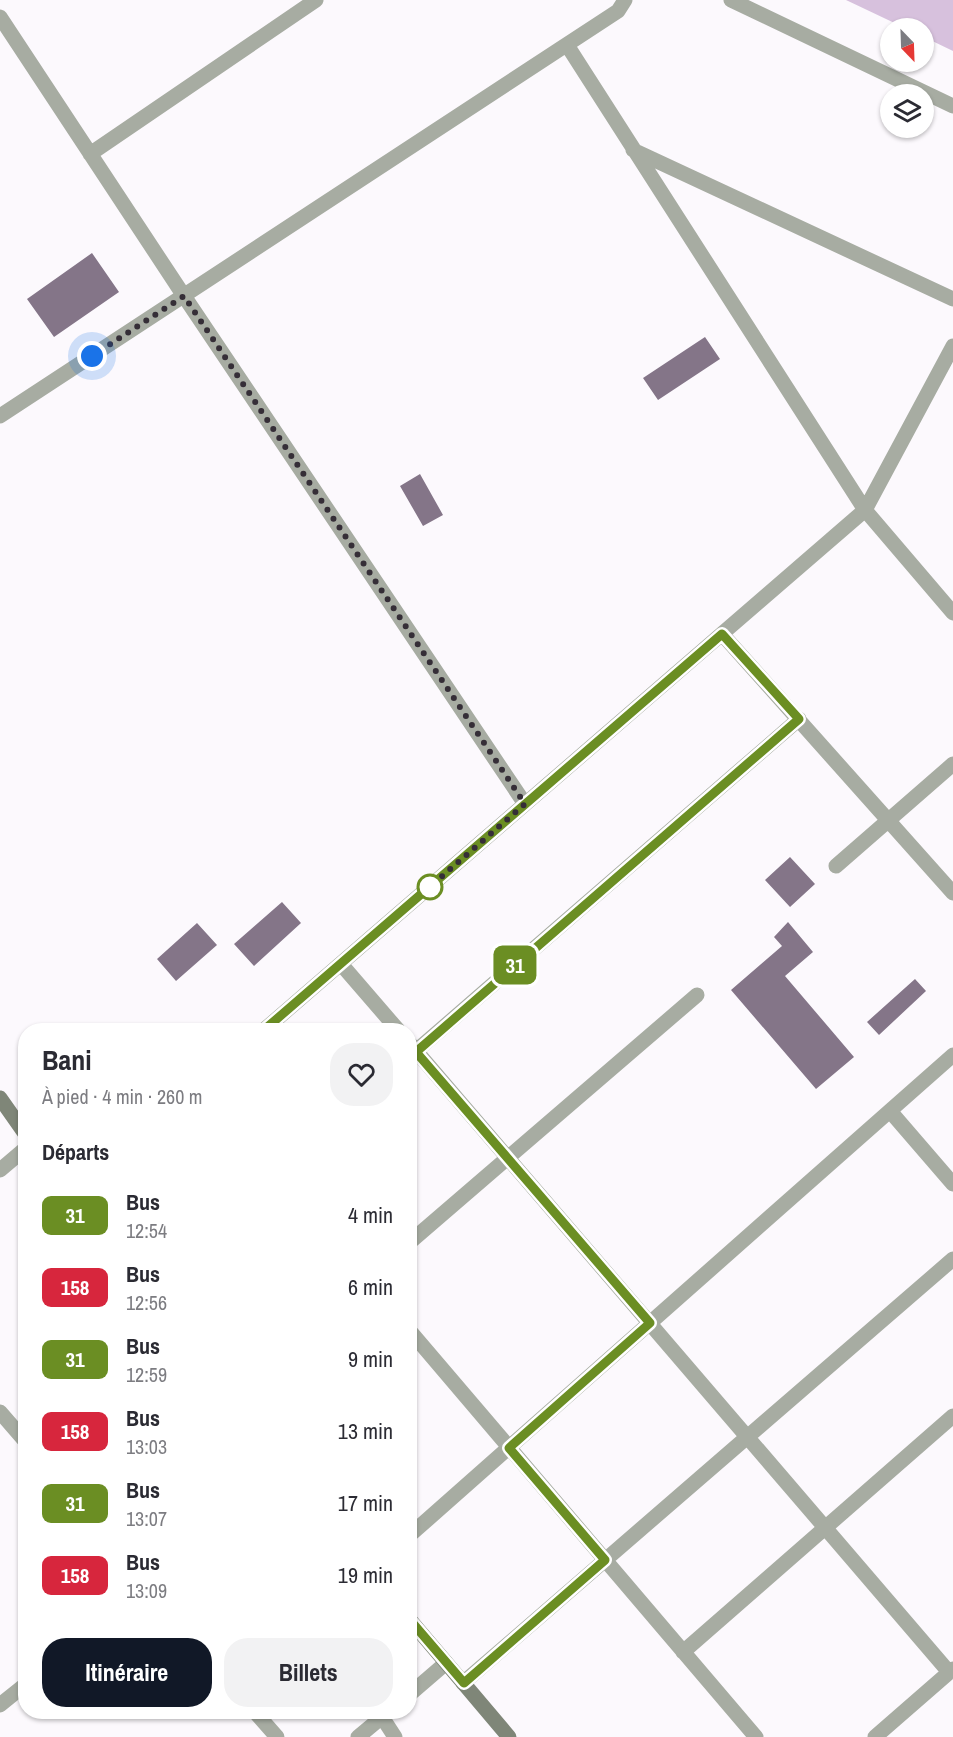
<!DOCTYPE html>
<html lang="fr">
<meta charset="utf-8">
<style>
body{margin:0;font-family:"Archivo Narrow",sans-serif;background:#f2f2f3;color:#2b2b33;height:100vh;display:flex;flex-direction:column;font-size:22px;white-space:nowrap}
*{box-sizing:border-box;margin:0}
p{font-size:20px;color:#7c7c81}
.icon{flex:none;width:33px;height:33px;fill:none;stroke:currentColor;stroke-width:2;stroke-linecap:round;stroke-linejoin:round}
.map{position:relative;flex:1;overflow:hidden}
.sheet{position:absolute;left:18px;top:1023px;width:399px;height:696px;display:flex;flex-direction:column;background:#fff;border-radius:24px;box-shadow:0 2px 4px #0004}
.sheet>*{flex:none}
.badge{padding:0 12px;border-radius:9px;font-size:21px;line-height:39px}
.needle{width:39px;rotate:157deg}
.fabs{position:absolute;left:880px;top:18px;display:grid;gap:12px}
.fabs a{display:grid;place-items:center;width:54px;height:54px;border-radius:50%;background:#fff;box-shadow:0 2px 4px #0004;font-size:30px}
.you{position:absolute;width:30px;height:30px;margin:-15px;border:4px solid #fff;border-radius:50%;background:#1a73e8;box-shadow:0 0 0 9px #1a73e833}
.map>.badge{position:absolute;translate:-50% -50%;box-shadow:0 0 0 3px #fff}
h2{padding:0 24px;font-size:22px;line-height:54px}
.round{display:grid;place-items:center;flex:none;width:63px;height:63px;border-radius:24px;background:#f2f2f3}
.head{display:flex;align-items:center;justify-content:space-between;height:102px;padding:0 24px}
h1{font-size:28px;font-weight:800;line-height:45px}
.button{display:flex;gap:12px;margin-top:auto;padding:12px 24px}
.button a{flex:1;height:69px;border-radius:24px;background:#111827;color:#fff;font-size:24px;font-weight:800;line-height:69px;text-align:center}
.button a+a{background:#f2f2f3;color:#2b2b33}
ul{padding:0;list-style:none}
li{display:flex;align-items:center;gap:18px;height:72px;padding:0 24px}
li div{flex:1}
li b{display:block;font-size:22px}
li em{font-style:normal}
li .badge{min-width:66px;font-weight:700;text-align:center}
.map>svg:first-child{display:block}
</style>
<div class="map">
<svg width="953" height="1737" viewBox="0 0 953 1737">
<rect width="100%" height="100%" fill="#fcf9fd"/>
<path fill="#d7c1dd" d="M846 0H953V51L924 37V28H905Z"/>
<path fill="#847588" d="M92 253 119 292 54 337 27 299Z
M705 337 720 359 658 400 643 378Z
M420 474 443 515 423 526 400 486Z
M790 857 815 884 790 907 765 880Z
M282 902 301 923 254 966 234 944Z
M788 922 813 952 785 976 854 1057 816 1089 731 990 782 946 774 937Z
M197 923 217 945 176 981 157 959Z
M915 979 926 991 879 1035 867 1022Z"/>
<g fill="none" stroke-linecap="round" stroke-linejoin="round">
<path stroke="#a7aca2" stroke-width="15" d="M731 0 953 106
M0 17 184 296 525 804
M567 45 865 510 953 613
M633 150 953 299
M90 154 316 0
M0 416 618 11 625 0
M722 634 953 893
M836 866 953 764
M341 964 398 1030
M264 1030 865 510 953 346
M410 1044 949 1672
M416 1051 799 719
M890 1111 953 1184
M0 1170 26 1148
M410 1242 697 995
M410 1331 756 1737
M0 1412 26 1442
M410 1535 953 1055
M683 1652 953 1416
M463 1683 953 1259
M410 1694 446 1663
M0 1705 26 1684
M255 1712 277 1737
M382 1717 395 1737
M358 1737 388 1712
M875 1737 953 1669"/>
<path stroke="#7f8678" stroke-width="15" d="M0 1098 26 1135
M410 1620 509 1737"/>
</g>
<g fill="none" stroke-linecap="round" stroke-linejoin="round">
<g stroke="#fff" stroke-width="14">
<path id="line" d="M264 1030 722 634 799 719 416 1052 650 1323 509 1448 605 1560 464 1683 410 1620"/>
</g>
<use href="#line" stroke="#6b8e23" stroke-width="9"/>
<path stroke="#352e37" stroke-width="6" stroke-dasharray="0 10.8" d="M92 356 184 296 525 804 425 891 430 887"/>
</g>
<circle fill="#fff" stroke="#6b8e23" stroke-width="3" cx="430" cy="887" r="12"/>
</svg>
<div class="fabs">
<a><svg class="needle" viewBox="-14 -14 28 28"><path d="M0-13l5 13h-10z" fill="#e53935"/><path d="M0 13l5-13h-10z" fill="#7c7c81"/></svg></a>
<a><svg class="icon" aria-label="layers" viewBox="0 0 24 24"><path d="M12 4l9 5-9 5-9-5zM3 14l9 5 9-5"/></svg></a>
</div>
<div class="you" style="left:92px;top:356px"></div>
<b class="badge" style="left:515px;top:965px;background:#6b8e23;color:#fff">31</b>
<section class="sheet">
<div class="head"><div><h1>Bani</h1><p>À pied · 4 min · 260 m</p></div><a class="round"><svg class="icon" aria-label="heart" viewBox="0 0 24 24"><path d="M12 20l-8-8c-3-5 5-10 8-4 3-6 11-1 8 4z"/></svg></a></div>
<h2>Départs</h2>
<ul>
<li><span class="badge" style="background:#6b8e23;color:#fff">31</span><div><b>Bus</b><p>12:54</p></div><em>4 min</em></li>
<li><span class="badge" style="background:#d7263d;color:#fff">158</span><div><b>Bus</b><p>12:56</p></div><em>6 min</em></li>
<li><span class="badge" style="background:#6b8e23;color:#fff">31</span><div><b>Bus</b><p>12:59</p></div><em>9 min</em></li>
<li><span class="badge" style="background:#d7263d;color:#fff">158</span><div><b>Bus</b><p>13:03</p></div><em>13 min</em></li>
<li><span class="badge" style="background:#6b8e23;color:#fff">31</span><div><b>Bus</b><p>13:07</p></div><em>17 min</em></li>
<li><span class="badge" style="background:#d7263d;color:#fff">158</span><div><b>Bus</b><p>13:09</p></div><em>19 min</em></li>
</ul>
<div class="button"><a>Itinéraire</a><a>Billets</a></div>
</section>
</div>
